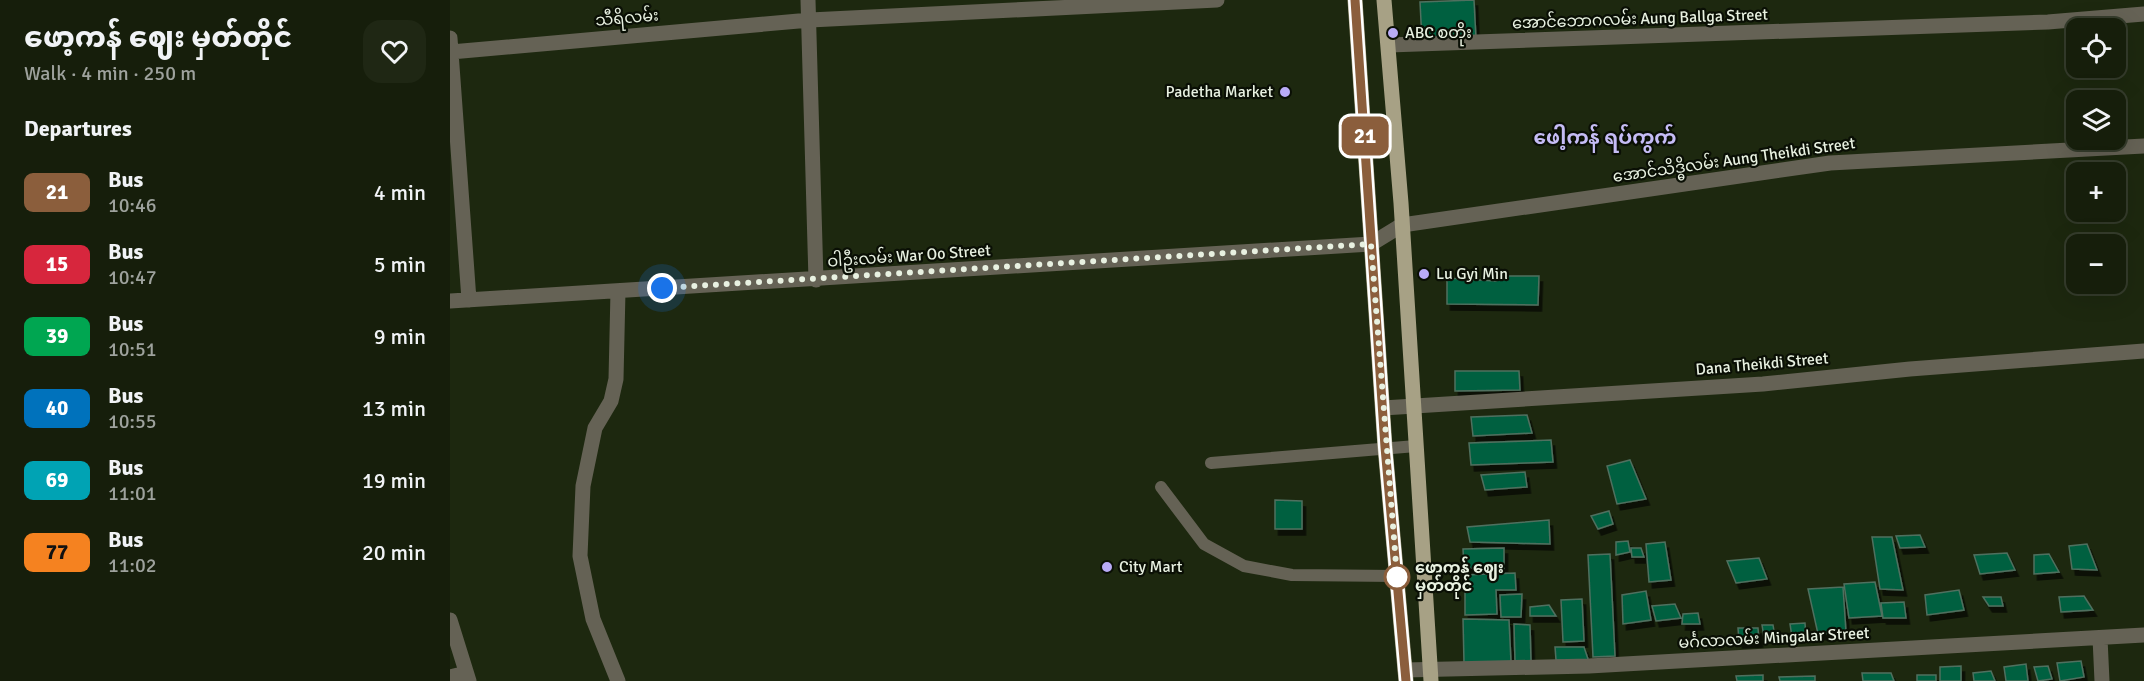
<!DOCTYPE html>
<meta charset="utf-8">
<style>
body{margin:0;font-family:Signika,"Noto Sans Myanmar",sans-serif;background:#1f2714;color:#f1f3f6;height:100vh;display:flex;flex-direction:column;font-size:22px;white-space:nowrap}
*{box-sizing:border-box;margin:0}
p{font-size:20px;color:#9ea29d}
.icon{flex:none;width:33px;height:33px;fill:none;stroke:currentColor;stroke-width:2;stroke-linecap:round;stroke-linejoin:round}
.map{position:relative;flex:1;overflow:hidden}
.panel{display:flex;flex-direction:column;background:#161e0b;width:450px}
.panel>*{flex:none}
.badge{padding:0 12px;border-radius:9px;font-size:21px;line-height:39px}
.buttons{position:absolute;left:1616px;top:18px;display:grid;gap:12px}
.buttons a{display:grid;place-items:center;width:60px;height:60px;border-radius:12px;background:#161e0b;box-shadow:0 6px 24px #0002,0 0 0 2px #353c2c;font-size:30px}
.you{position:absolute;width:30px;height:30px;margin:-15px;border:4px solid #fff;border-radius:50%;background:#1a73e8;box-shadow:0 0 0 9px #1a73e833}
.map>.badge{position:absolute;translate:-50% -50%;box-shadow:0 0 0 3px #fff}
h2{padding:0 24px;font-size:22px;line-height:54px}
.round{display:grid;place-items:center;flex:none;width:63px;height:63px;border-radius:18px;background:#1f2714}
.headline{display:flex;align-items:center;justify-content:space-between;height:102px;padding:0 24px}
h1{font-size:28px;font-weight:800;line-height:45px}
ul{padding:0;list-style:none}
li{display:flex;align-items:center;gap:18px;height:72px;padding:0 24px}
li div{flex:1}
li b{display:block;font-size:22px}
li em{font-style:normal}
li .badge{min-width:66px;font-weight:700;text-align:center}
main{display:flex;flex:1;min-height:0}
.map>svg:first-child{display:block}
</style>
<main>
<section class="panel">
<div class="headline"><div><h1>ဖော့ကန် ဈေး မှတ်တိုင်</h1><p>Walk · 4 min · 250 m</p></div><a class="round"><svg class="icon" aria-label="heart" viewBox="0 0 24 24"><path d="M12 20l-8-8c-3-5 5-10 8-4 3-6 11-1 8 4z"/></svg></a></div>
<h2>Departures</h2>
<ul>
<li><span class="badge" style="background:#8b5e3c;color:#fff">21</span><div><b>Bus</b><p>10:46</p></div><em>4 min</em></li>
<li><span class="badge" style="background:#d7263d;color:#fff">15</span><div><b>Bus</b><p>10:47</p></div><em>5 min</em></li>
<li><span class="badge" style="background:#00a651;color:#fff">39</span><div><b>Bus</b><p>10:51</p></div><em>9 min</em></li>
<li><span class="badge" style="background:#0072bc;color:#fff">40</span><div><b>Bus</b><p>10:55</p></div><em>13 min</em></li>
<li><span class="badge" style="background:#00a3b4;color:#fff">69</span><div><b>Bus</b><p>11:01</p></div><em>19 min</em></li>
<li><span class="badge" style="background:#f58220;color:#111">77</span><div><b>Bus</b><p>11:02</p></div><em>20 min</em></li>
</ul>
</section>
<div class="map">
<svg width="1694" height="681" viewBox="0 0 1694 681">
<defs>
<filter id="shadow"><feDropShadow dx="3.5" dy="6" stdDeviation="0" flood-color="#0009"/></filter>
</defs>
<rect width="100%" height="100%" fill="#1d280f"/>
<path fill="#006141" stroke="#4f705f" stroke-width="1.5" filter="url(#shadow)" d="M1024 0 1026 39 972 41 970 2Z
M1058 276H1089L1088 305 997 304V278L1046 281Z
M1005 371H1069L1070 390 1005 391Z
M1077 415 1082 433 1023 436 1021 417Z
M1101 440 1103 462 1021 465 1019 443Z
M1180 460 1196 499 1167 504 1157 466Z
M1075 472 1077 487 1035 490 1031 475Z
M825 500 852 501V529H825Z
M1159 511 1163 524 1148 529 1141 516Z
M1099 520 1100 544 1020 542 1017 527Z
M1470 535 1475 547 1450 548 1446 536Z
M1422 537H1442L1453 590 1430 589Z
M1178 541 1180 552 1166 555V542Z
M1215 542 1221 580 1199 582 1196 544Z
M1637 544 1647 570 1622 569 1619 546Z
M1054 548V569L1014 568 1013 549Z
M1181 548H1191L1194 557H1182Z
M1557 553 1565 570 1530 574 1524 555Z
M1160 554 1165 656 1143 657 1138 555Z
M1599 554 1609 572 1584 574V555Z
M1309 558 1317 579 1286 583 1277 561Z
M1065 573 1066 590H1046L1047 614 1015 615V575Z
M1425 582 1432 616 1399 618 1394 584Z
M1393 587 1396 632 1368 634 1358 589Z
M1509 590 1514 610 1477 615 1475 595Z
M1196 591 1201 620 1173 624 1172 595Z
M1072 594 1071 617H1051L1050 595Z
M1634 596 1643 610 1611 612 1609 597Z
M1533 597H1551L1553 606H1539Z
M1132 599 1134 641 1113 642 1111 600Z
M1454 602 1456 618H1433L1431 603Z
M1225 604 1231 618 1206 621 1202 606Z
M1099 605 1106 616H1080V607Z
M1248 613 1250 624H1232L1233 614Z
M1013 619 1059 620 1061 662 1014 663Z
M1355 623 1356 636 1342 637 1340 624Z
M1064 624 1080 625 1081 661H1065Z
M1312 625H1323L1325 637H1314Z
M1288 628H1308L1309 641 1289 642Z
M1105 647H1134L1139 662 1106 660Z
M1631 661 1634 677 1610 681 1607 663Z
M1576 664 1578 681H1556L1554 667Z
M1511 666V681H1490V667Z
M1598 666 1602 679 1588 681 1584 667Z
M1541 671 1545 681H1524L1523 673Z
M1412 673H1441L1444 681H1413Z
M1313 675V681H1287L1286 676Z
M1467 675H1486V681H1467Z
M1365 676V681H1330L1329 677Z"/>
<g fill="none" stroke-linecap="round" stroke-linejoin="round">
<path stroke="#656255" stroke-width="12" d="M761 463 966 446
M711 487 754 544 794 566 842 575 947 576"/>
<path stroke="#656255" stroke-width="15" d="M358 0 366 280
M0 38 1 52 360 20 767 0
M939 45 1598 22 1694 14
M1 52 19 300
M168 291 166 379 161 401 145 428 133 486 130 556 143 619 168 681
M0 301 921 244 952 225 1380 163 1694 146
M933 408 1313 384 1460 369 1694 351
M0 620 19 681
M1650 638 1652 681
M955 670 1139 666 1694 635
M0 677 16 673"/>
<path stroke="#a7a185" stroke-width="15" d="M905 0 935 447 956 681
M934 0 951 203 981 681"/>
</g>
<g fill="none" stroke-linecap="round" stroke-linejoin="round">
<g stroke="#fff" stroke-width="14">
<path id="line" d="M905 0 935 447 956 681"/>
</g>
<use href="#line" stroke="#8b5e3c" stroke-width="9"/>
<path stroke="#e8f1e1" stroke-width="6" stroke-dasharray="0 10.8" d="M212 288 921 244 947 577"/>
</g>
<g fill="#b9abf7" stroke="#0a0f05" stroke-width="2">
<circle cx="943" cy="33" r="6"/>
<circle cx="835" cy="92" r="6"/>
<circle cx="974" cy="274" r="6"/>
<circle cx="657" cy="567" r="6"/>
</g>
<circle fill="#fff" stroke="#8b5e3c" stroke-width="3" cx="947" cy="577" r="12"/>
<g text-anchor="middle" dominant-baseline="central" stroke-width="4.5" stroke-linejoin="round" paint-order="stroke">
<g font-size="16" fill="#e8f1e1" stroke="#0a0f05">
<text transform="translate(177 18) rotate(-5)">သီရိလမ်း</text>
<text transform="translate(1190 19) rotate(-2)">အောင်ဘောဂလမ်း Aung Ballga Street</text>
<text transform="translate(1284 160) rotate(-8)">အောင်သိဒ္ဓိလမ်း Aung Theikdi Street</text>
<text transform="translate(459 256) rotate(-4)">ဝါဦးလမ်း War Oo Street</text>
<text transform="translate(1312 364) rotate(-5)">Dana Theikdi Street</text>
<text transform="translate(1324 638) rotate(-3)">မင်္ဂလာလမ်း Mingalar Street</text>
</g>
<g font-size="16" fill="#e8f1e1" stroke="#0a0f05" text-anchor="start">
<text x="955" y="33">ABC စတိုး</text>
<text x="823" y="92" text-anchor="end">Padetha Market</text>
<text x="986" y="274">Lu Gyi Min</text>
<text x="669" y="567">City Mart</text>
</g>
<g font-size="16" font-weight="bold" fill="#e8f1e1" stroke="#0a0f05" text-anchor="start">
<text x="965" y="568">ဖော့ကန် ဈေး<tspan x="965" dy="18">မှတ်တိုင်</tspan></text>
</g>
<g font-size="20" font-weight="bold" fill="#c5bcf5" stroke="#0a0f05">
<text x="1155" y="137">ဖေါ့ကန် ရပ်ကွက်</text>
</g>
</g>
</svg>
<div class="buttons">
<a><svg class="icon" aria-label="locate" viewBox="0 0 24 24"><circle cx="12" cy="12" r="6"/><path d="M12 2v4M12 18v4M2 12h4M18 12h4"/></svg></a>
<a><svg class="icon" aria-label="layers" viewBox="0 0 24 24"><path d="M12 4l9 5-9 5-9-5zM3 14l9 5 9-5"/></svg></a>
<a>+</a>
<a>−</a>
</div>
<div class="you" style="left:212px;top:288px"></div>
<b class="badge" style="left:915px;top:136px;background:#8b5e3c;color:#fff">21</b>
</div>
</main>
